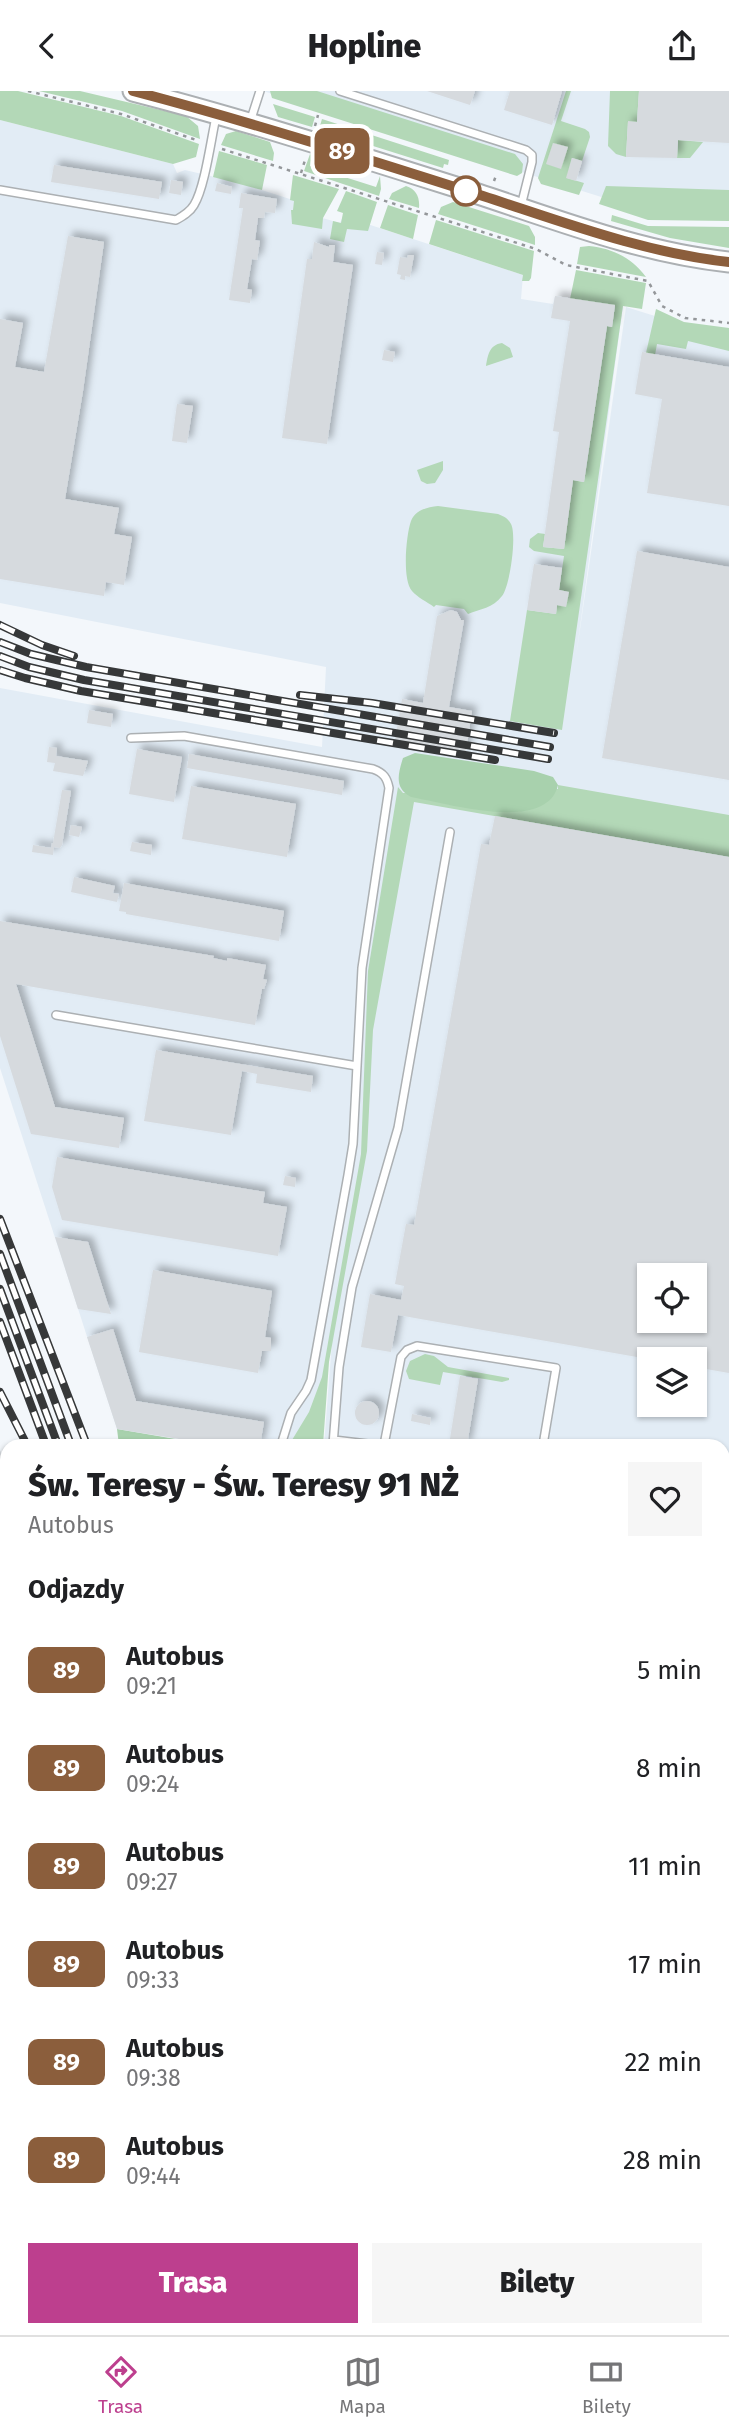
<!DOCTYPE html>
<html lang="pl">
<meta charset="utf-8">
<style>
body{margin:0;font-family:"Fira Sans",sans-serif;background:#f6f6f6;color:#202124;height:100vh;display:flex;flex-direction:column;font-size:26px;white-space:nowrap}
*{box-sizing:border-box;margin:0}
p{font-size:23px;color:#757577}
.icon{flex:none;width:38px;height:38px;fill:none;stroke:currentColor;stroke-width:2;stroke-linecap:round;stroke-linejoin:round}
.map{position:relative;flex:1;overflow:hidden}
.sheet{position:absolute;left:0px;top:1348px;width:730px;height:898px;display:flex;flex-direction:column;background:#fff;border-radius:21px 21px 0 0;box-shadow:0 2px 5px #0004}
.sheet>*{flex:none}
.badge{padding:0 14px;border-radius:10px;font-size:24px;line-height:46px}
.fabs{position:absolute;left:637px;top:1172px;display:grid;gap:14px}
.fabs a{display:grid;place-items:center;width:70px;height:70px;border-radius:0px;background:#fff;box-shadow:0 2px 5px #0004;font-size:35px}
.map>.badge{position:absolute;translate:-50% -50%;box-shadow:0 0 0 4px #fff}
h2{padding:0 28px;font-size:26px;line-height:63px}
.round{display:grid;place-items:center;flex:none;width:74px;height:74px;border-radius:0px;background:#f6f6f6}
.headline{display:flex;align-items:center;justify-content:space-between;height:119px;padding:0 28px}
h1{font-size:33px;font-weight:800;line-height:52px}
.cta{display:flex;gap:14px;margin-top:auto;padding:14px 28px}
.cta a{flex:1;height:80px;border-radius:0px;background:#bd3f8e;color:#fff;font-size:28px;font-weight:800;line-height:80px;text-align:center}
.cta a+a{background:#f6f6f6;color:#202124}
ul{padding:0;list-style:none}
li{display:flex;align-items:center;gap:21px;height:98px;padding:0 28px}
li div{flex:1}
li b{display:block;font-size:26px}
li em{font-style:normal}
li .badge{min-width:77px;font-weight:700;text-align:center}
header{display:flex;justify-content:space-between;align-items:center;height:91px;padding:0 28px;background:#fff;font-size:32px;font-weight:800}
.tabs{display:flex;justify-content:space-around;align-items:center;height:98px;border-top:2px solid #e0e0e0;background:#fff;font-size:19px;color:#757577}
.tabs a{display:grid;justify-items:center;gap:4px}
.tabs .current{color:#bd3f8e}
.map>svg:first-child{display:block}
</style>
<header><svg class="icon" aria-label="back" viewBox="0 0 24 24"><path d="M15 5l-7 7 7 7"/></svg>Hopline<svg class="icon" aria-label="share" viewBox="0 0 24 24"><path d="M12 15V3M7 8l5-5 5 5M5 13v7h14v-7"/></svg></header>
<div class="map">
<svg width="729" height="2244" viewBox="0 0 729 2244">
<defs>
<filter id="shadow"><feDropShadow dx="5" dy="-5" stdDeviation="3.5" flood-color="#0004"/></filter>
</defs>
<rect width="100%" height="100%" fill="#f3f7fb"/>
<path fill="#e2ecf5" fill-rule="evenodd" d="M263 0H729V122L646 120Z
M0 29 173 73 177 82 185 79 240 92 321 118 319 126 340 132 343 125 523 184 521 208 553 213 555 205 623 214 576 566 626 216 729 248V1437L723 1436V1354H324L332 1251 323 1293 315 1314 292 1354H217L117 1338 0 977V597L322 656 326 576 0 512ZM558 698 552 731 411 706ZM649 1185H695V1230H649ZM649 1269H695V1314H649Z
M0 1456 7 1457V2238H360L362 2244H0Z
M723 1593 729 1594V2244H398L396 2238H723Z"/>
<path fill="#b3d8b7" d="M0 0H18L121 25 199 53 196 66 173 73 0 29Z
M39 0H80L186 25 198 35 200 48 122 20Z
M270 0H317L515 63 523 73 522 82 517 85 272 7Z
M566 0H571L561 30 585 38 589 41 590 46 582 70 572 67 567 87 584 92 579 104 541 93 538 87Z
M610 0H639L637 31H628L626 66 616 63 608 55Z
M273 13 315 26 312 36 278 26Z
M322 28 449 69 448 74 444 73 443 77 319 38Z
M236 40 270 51 274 62 273 70 221 54 226 43Z
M678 49 703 51 690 67H677Z
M219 60 267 74 262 99 213 86Z
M310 63 312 64 310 75 376 96 380 85 381 98 379 105 304 80Z
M293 84 339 98 323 127 322 138 292 133 291 119H293L294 110 290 109Z
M406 95C416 98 420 106 419 117L389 108 392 102Z
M606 95 729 99V130L648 129 599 113Z
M346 100 377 111 368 140 347 138 344 151 330 148 333 130 341 132 343 122 337 120Z
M453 111 529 135 535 146V154L438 123 441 116Z
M388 114 418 124 413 148 380 137Z
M612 124 648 135 729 136V157L670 147 611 130Z
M436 129 534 160 531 187 529 190H522L523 184 429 153Z
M589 155C612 157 632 167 646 186L577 173 580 156Z
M576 179 646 192 642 218 623 215 562 639 510 630 527 519 556 523 557 514 566 515 568 501 559 499 564 465 534 460 529 456 530 448 538 442 545 443 543 456 564 458 573 389 584 391 607 235 612 236 615 215 570 208Z
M656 218 684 231 729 237V260L688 250 686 258 657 253 655 264 646 262Z
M502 252 510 257 513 266 486 275C488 264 489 254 502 252Z
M443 370V379L435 392 427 393 421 390 417 379Z
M438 415 498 423C503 425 508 427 511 433 517 444 510 495 502 505 493 517 480 518 468 523L464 518 436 514 434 516C427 511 417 506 412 500 402 489 406 444 411 430 415 419 428 416 438 415Z
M558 694 729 724V766L414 711 373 939 367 1060 329 1271 323 1354H289L309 1321 322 1286 361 1063 368 880 398 696 403 702 558 698Z
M425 1263 434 1265 448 1276 509 1287V1289L502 1291 443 1281 440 1294 409 1288 406 1280 410 1270Z
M723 1566 729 1567V1649L723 1647Z"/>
<path fill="#a8d1ad" d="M415 662 534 680 553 686 558 694C547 743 446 712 411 706 394 697 398 683 403 667Z
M117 1338 199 1352 203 1354H119Z"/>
<path fill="#d6dade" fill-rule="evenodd" filter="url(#shadow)" d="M427 0H475L470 14Z
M510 0H562L552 34 504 19Z
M639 0H729V52L678 49 677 67 626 66 628 30 637 31Z
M553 52 568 56 561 78 546 73Z
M572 67 582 70 576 90 566 87Z
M54 74 162 91 159 108 51 91Z
M171 89 183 91 181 104 169 102Z
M217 92 232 96 231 103 215 100Z
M241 102 277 108 275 122 265 121 264 127H258L255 149 260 150 257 169 252 168 247 198 252 199 250 212 229 209 243 117H239Z
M68 145 104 151 83 300 65 408 119 417 114 443 132 446 124 494 106 491 104 505 0 488V228L23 232 15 276 44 281Z
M314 151 329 156V154H335L333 171 353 174 327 353 282 347 307 168H312Z
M377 161 384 162 382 174 375 173Z
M408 164H414L410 186 405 185V189L400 188 401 184 397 183 400 166 407 167Z
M555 205 615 214 612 236 607 235 584 391 573 389 564 458 543 456 559 341 553 340 570 230 551 227Z
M384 259 395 261 393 271 382 269Z
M642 261 729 276V415L647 402 662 308 635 303Z
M177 313 193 315 187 352 172 350Z
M637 460 729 476V689L602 667Z
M534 473 562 477 559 499 569 501 566 516 557 514 556 523 527 519Z
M451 519 457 521 461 529H464L449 616 472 620 466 660 395 649 402 608 423 612 437 525Z
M89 619 113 623 111 636 87 632Z
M49 656 57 657 56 665 88 670 83 685 53 680 55 672 47 671Z
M137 658 182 666 174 711 129 703Z
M189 663 344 690 342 704 187 677Z
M191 695 296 713 287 766 182 748Z
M62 699 71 700 62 754 60 757 54 756 53 764 32 761 33 754 51 757 52 752H53Z
M495 725 729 766V1282L695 1276V1269H654L398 1224 391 1261 361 1256 370 1203 401 1209 404 1195 395 1193 406 1133 414 1134 481 753 489 754ZM649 1185H695V1230H649Z
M71 734 82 736 79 746 69 744Z
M132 751 152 754 151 764 130 760Z
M74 786 115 795 113 802 119 803 117 811 71 801Z
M124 792 284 820 279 850 126 823V821L119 820Z
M0 830 214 865 213 867 227 870V867L266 874 263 888 267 889 264 898H262L255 934 16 893 55 1016 124 1027 119 1057 31 1043 0 945Z
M156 959 313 985 311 1001 256 992 257 983 242 980 231 1044 144 1030Z
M57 1066 265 1101 263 1112 287 1116 278 1165 62 1129 52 1096Z
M285 1085 296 1087 295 1096 283 1094Z
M55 1146 88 1151 111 1223 78 1218Z
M153 1179 272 1200 265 1246 271 1247V1260H262L258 1282 139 1261Z
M113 1238 136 1310 264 1331 260 1354H217L117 1338 87 1246Z
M460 1285 478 1288 467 1354H449Z
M355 1322a12 12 0 1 1 24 0a12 12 0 1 1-24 0Z
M412 1323 431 1327 430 1334 411 1330Z
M0 1359 7 1373V1382L0 1386Z
M7 1488V1633L0 1636V1490Z
M7 1672V1778L0 1760V1675Z
M723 1678 729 1679V2008L723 2007Z
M0 1827 7 1828V1861L0 1860Z
M3 2174 7 2175V2213H0Z
M0 2233 7 2234V2238L41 2239V2244H0Z
M179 2238H239V2244H178Z
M454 2238H505L506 2243 456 2244Z
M514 2238H609L610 2244H516Z
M645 2238H667L666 2244H644Z"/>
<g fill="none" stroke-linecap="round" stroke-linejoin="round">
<g stroke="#acb0b3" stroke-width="10">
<path id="lane" d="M340 0 526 59 532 64V71L521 115
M250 31 260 0
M0 99 176 129C183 125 190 121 194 114 205 96 211 48 216 26
M131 647 184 645 373 678C384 682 387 687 389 697L362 877 353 1053 348 1084 311 1289 306 1300 291 1322 281 1354
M56 924 357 975
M334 1349 376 1354
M333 1354 339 1276 352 1196 398 1037 450 741
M384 1354 401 1266 407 1259 417 1255 556 1277 543 1354
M723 1416 729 1417
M723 1658 729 1659
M0 1963 7 1964
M0 2083 7 2034
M0 2147 7 2148
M723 2168 729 2169
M273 2238 278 2244
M681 2238 682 2244"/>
</g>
<g stroke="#acb0b3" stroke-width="23">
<path id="secondary" d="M133 0C249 30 364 67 478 103 560 130 643 162 729 171
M0 1423 7 1425
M723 1545 729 1546"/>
</g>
<path stroke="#94979a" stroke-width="2.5" stroke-dasharray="3.5 5" stroke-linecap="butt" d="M28 0 121 23 199 50
M315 35 318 24
M222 58 536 158 566 174 648 190 662 215 685 227 729 232
M301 82 305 69
M494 90 497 82
M723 1486 724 1436"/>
<use href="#lane" stroke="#fff" stroke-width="7"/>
<use href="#secondary" stroke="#fff" stroke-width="19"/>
<g stroke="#363839" stroke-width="8">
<path id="rail" d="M0 534 42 554 74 565
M0 551 31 563 86 576 550 656
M0 565 29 576 84 589 548 668
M0 579 25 587 81 600 495 669
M300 604 372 612 554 642
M0 1128 87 1354
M0 1163 71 1354
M0 1198 58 1354
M0 1231 46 1354
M0 1301 27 1354
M372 2238 374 2244
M388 2238 389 2244
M412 2238 414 2244
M441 2238 443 2244"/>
</g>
<use href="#rail" stroke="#fff" stroke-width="5" stroke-dasharray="16" stroke-linecap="butt"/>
</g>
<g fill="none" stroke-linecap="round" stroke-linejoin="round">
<g stroke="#fff" stroke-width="16">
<path id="line" d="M133 0C251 31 367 68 483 105 563 131 645 162 729 171"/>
</g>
<use href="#line" stroke="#8b5e3c" stroke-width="10"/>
</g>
<circle fill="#fff" stroke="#8b5e3c" stroke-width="3.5" cx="466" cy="100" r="14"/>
</svg>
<div class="fabs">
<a><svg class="icon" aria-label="locate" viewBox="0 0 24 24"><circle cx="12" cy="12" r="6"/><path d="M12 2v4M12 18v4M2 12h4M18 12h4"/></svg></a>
<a><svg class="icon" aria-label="layers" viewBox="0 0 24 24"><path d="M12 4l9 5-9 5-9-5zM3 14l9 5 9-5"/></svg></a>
</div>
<b class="badge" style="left:342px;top:60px;background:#8b5e3c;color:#fff">89</b>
<section class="sheet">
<div class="headline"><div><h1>Św. Teresy - Św. Teresy 91 NŻ</h1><p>Autobus</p></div><a class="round"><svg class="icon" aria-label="heart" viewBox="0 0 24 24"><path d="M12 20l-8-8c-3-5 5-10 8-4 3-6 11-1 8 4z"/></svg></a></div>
<h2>Odjazdy</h2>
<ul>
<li><span class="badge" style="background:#8b5e3c;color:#fff">89</span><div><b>Autobus</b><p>09:21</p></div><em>5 min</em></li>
<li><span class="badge" style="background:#8b5e3c;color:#fff">89</span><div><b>Autobus</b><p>09:24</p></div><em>8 min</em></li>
<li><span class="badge" style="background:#8b5e3c;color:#fff">89</span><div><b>Autobus</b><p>09:27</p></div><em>11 min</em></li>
<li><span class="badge" style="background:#8b5e3c;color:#fff">89</span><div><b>Autobus</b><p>09:33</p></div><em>17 min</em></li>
<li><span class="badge" style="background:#8b5e3c;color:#fff">89</span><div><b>Autobus</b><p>09:38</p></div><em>22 min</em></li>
<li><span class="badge" style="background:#8b5e3c;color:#fff">89</span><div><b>Autobus</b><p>09:44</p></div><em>28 min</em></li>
</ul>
<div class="cta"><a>Trasa</a><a>Bilety</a></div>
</section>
</div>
<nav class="tabs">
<a class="current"><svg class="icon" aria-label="directions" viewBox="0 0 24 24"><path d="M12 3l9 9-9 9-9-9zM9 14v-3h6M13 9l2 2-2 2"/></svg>Trasa</a>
<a><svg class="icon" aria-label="map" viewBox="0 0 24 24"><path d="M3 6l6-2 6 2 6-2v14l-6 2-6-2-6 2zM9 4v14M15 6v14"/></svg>Mapa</a>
<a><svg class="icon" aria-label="tickets" viewBox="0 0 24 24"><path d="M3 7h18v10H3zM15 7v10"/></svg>Bilety</a>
</nav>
